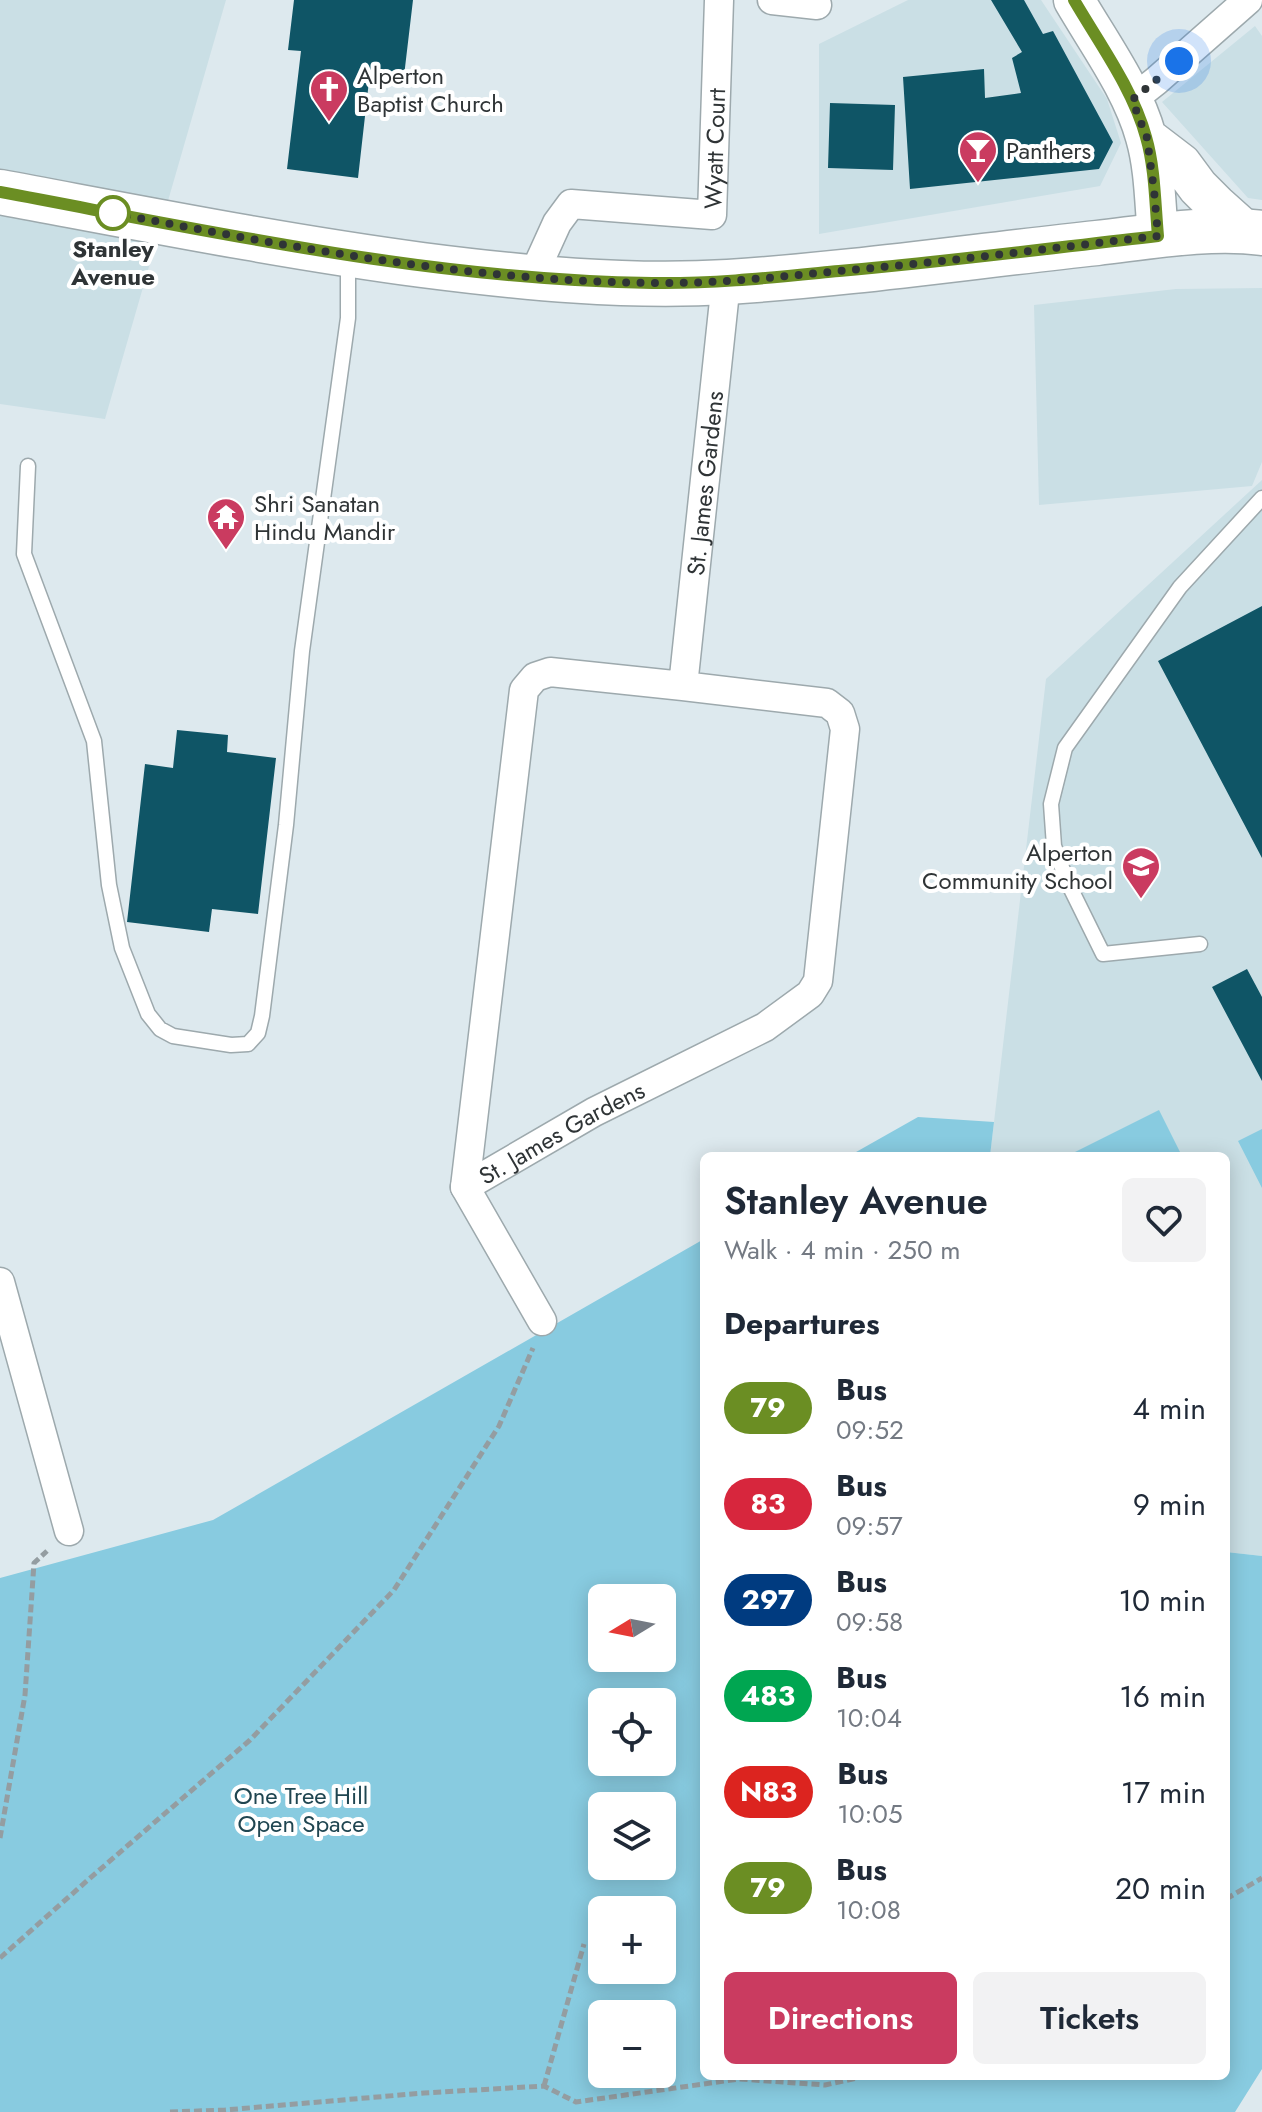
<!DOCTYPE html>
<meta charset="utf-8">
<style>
body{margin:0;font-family:Jost,sans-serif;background:#f2f2f3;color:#1f2937;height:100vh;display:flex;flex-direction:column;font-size:30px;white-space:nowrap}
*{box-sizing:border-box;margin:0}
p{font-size:26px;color:#747a83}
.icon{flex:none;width:44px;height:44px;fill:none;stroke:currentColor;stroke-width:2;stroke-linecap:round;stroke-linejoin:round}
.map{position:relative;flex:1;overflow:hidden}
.details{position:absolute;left:700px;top:1152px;width:530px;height:928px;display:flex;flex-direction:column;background:#fff;border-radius:12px;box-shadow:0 4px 20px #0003}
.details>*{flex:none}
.badge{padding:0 16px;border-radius:26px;font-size:28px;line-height:52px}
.needle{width:52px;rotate:260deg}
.controls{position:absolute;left:588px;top:1584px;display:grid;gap:16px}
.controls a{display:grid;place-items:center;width:88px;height:88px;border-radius:12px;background:#fff;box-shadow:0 4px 20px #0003;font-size:40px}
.you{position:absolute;width:40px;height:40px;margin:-20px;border:6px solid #fff;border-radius:50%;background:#1a73e8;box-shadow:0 0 0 12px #1a73e833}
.map>.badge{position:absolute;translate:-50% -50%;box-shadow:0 0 0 4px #fff}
h2{padding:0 24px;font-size:30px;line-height:72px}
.round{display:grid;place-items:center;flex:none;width:84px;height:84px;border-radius:12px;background:#f2f2f3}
.overview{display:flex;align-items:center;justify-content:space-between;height:136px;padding:0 24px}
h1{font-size:38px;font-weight:600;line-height:60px}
.primary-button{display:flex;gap:16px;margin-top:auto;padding:16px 24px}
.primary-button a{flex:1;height:92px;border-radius:12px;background:#ca3b60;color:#fff;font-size:32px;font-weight:600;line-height:92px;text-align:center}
.primary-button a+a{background:#f2f2f3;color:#1f2937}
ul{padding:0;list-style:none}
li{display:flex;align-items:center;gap:24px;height:96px;padding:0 24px}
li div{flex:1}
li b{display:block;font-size:30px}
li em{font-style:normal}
li .badge{min-width:88px;font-weight:700;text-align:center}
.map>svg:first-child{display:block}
</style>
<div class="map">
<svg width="1262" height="2112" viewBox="0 0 1262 2112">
<rect width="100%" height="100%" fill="#dde9ee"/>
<path fill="#cadfe5" d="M0 0H226L105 419 0 404Z
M908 0H1041L1107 99 1121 143 1100 186 819 234V44Z
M1255 26 1262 36V200L1248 198 1162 102Z
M1262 288V462L1252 486 1039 505 1034 305 1176 289Z
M1262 480V1556L1226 1552V1156H990L1046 679Z"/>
<path fill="#88cbe0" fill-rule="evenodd" d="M1159 1110 1182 1156H1067Z
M918 1117 994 1122 990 1156H849Z
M1262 1129V1188L1238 1141Z
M704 1239V2076H1226V1552L1262 1556V2069L1235 2112H0V1578L213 1520ZM602 1598H662V1658H602ZM602 1702H662V1762H602ZM602 1806H662V1866H602ZM602 1910H662V1970H602ZM602 2014H662V2074H602Z"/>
<path fill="#0f5566" d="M294 0H413L404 76 370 72 358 178 287 169 301 51 288 50Z
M991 0H1024L1043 34 1053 31 1113 142 1099 169 910 189 903 77 984 69 985 98 1021 93 1012 58 1022 52Z
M830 103 895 105 893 170 828 168Z
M1262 606V858L1158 661Z
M177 730 228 735 227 752 276 758 258 914 212 909 209 932 127 922 145 764 173 768Z
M1247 969 1262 997V1081L1212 987Z"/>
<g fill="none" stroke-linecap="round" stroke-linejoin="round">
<g stroke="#9da9ad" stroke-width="17">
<path id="lane" d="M28 466 24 554 94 741 109 885 122 948 148 1014 160 1029 173 1036 231 1045 248 1044 258 1033 262 1016 286 825 302 651 348 318V259
M1200 944 1103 954 1067 881 1054 846 1051 804 1065 748 1180 587 1262 498"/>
</g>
<g stroke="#9da9ad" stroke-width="31">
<g id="street">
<path d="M772 0 817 5"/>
<path d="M1132 100 1156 81 1248 0"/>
<path id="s1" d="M532 278 557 223 571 204 712 215 719 0"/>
<path id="s2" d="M683 686 550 672 535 677 524 690 465 1187 594 1112 765 1027 810 994 818 981 845 729 840 713 827 703 683 686 726 282"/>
<path d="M465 1187 542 1321"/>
<path d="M0 1282 69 1531"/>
</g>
</g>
<g stroke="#9da9ad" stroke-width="43">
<path id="secondary" d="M1074 0C1099 43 1133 89 1146 137 1155 168 1155 203 1158 236
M1147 138 1181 164 1198 187 1216 205 1245 231"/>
</g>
<g stroke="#9da9ad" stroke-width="47">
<path id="primary" d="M0 192C140 218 280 246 422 265 523 278 626 288 728 282 851 274 974 256 1097 243 1149 237 1210 226 1262 233"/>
</g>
<path stroke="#949da1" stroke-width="5" stroke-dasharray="8 4" stroke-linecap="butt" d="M0 1838 25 1695 34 1563 47 1551
M1226 1899 1262 1878
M0 1958 89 1879 250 1740 394 1590 499 1426 533 1348
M544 2086 584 1944
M170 2112 225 2110 424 2093 544 2086 576 2102 739 2079 825 2085 866 2076"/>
<use href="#lane" stroke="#fff" stroke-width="14"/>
<use href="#street" stroke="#fff" stroke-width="28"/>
<use href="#secondary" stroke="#fff" stroke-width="40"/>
<use href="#primary" stroke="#fff" stroke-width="44"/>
</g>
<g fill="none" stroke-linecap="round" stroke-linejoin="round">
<g stroke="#fff" stroke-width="18">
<path id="line" d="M0 192C215 232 432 280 652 283 715 284 777 277 839 271 945 262 1052 248 1158 236 1155 203 1155 168 1146 137 1133 89 1099 43 1074 0"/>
</g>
<use href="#line" stroke="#6b8e23" stroke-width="12"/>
<path stroke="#2f3436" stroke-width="8" stroke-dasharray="0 14.4" d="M113 213C290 247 471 281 652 283 715 284 777 277 839 271 945 262 1052 248 1158 236L1154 190 1147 138 1132 100 1179 61"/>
</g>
<defs>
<g id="church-pin" transform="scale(2)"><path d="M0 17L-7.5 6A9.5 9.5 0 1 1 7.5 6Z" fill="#ca3b60" stroke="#fff"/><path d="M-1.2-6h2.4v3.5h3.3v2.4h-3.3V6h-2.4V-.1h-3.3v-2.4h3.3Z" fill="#fff"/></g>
<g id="bar-pin" transform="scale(2)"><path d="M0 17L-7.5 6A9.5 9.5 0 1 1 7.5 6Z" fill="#ca3b60" stroke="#fff"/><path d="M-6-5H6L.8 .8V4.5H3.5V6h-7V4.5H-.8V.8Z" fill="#fff"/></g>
<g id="temple-pin" transform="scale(2)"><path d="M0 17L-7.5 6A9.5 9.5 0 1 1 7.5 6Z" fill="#ca3b60" stroke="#fff"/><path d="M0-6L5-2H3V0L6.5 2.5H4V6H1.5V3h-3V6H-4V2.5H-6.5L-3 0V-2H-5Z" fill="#fff"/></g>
<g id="school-pin" transform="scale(2)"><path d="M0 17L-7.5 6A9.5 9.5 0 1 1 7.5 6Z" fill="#ca3b60" stroke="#fff"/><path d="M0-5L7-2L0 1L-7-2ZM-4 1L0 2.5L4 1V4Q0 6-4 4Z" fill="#fff"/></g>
</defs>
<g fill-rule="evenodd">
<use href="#church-pin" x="329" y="89"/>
<use href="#bar-pin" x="978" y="150"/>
<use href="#temple-pin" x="226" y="517"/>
<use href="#school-pin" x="1141" y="866"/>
</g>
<circle fill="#fff" stroke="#6b8e23" stroke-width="4" cx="113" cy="213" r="16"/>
<g text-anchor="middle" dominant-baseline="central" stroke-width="8" stroke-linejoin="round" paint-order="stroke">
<g font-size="24" fill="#2f3436" stroke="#fff" text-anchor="start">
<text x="357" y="75">Alperton<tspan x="357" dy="28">Baptist Church</tspan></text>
<text x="1006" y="150">Panthers</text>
<text x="254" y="503">Shri Sanatan<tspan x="254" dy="28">Hindu Mandir</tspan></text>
<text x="1113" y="852" text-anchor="end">Alperton<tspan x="1113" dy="28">Community School</tspan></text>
</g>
<g font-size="24" fill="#2f3436" stroke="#fff">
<text stroke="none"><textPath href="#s1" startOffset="292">Wyatt Court</textPath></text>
<text stroke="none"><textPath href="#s2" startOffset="1714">St. James Gardens</textPath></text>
<text stroke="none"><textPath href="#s2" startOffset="778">St. James Gardens</textPath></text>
</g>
<g font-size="24" font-weight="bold" fill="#2f3436" stroke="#fff">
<text x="113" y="248">Stanley<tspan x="113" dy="28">Avenue</tspan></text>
</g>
<g font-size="24" fill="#204651" stroke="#fff">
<text x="301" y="1795">One Tree Hill<tspan x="301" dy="28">Open Space</tspan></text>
</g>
</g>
</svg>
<div class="controls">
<a><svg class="needle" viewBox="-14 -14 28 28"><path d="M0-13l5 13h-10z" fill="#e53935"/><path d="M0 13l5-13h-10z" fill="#747a83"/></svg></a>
<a><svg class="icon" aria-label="locate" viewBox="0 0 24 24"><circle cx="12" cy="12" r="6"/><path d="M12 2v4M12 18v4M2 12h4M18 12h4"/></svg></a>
<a><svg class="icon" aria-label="layers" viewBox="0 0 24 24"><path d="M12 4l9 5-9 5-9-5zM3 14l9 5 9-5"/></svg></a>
<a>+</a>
<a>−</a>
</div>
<div class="you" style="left:1179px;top:61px"></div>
<section class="details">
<div class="overview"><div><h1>Stanley Avenue</h1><p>Walk · 4 min · 250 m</p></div><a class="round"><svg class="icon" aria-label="heart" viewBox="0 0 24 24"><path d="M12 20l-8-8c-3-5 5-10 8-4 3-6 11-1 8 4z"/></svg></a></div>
<h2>Departures</h2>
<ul>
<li><span class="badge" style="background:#6b8e23;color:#fff">79</span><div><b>Bus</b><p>09:52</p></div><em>4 min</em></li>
<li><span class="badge" style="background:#d7263d;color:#fff">83</span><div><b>Bus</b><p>09:57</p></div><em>9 min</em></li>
<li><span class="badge" style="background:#003b80;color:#fff">297</span><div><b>Bus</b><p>09:58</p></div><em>10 min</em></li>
<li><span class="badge" style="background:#00a651;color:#fff">483</span><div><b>Bus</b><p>10:04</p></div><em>16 min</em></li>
<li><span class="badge" style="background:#dc241f;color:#fff">N83</span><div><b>Bus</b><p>10:05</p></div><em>17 min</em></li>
<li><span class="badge" style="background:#6b8e23;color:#fff">79</span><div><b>Bus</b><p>10:08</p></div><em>20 min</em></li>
</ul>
<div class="primary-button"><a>Directions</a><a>Tickets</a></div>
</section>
</div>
